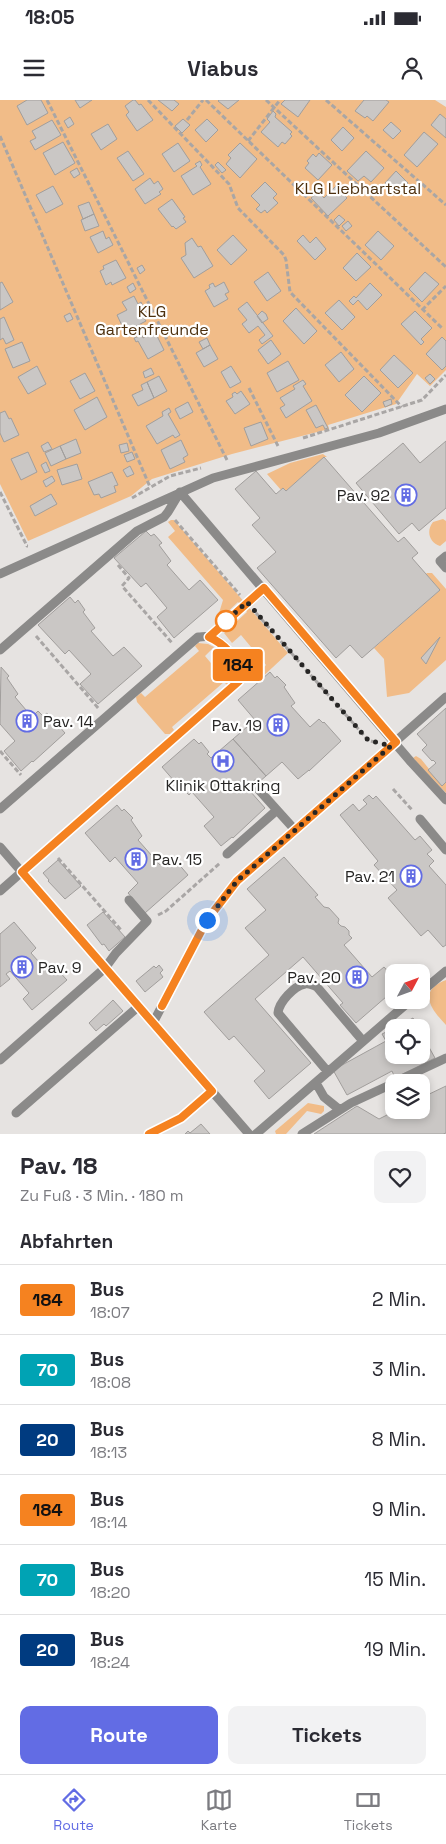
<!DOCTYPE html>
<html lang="de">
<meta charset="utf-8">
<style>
body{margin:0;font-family:"Space Grotesk",sans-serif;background:#f2f2f3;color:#2b2b33;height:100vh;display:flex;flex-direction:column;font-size:19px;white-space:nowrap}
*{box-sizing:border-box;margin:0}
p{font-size:16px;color:#7c7c81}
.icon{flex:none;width:28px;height:28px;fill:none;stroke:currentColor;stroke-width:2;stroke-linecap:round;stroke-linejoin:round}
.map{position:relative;height:1034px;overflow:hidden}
.drawer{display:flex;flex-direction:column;background:#fff;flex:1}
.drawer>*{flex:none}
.badge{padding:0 10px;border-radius:4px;font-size:18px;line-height:32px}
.needle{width:32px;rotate:49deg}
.tools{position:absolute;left:385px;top:864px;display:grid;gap:10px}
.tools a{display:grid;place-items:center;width:45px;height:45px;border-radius:10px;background:#fff;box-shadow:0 2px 8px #0003;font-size:25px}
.you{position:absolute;width:25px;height:25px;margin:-12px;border:4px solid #fff;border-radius:50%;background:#1a73e8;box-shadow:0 0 0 8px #1a73e833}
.map>.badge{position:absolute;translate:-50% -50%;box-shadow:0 0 0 2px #fff}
h2{padding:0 20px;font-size:19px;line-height:45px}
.round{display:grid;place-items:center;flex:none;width:52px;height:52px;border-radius:10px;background:#f2f2f3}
.head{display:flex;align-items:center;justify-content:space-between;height:85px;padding:0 20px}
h1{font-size:24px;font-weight:600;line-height:38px}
.action{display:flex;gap:10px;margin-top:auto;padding:10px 20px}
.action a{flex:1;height:58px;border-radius:10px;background:#626ce4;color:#fff;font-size:20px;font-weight:600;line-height:58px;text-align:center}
.action a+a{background:#f2f2f3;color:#2b2b33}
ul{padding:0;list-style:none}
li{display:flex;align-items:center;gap:15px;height:70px;padding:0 20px;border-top:1px solid #e1e1e2}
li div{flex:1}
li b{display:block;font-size:19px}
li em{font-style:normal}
li .badge{min-width:55px;font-weight:700;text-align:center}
.status{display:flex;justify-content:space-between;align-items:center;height:35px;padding:0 25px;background:#fff;direction:ltr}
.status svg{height:14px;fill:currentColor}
header{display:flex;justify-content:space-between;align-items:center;height:65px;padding:0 20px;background:#fff;font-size:22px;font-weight:600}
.menu{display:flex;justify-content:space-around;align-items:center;height:70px;border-top:1px solid #e1e1e2;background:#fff;font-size:14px;color:#7c7c81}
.menu a{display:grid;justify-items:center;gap:2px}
.menu .current{color:#626ce4}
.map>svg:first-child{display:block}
</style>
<div class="status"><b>18:05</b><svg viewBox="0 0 49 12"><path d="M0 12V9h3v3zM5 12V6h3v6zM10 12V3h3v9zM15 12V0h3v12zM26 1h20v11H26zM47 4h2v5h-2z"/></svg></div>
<header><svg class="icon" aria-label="menu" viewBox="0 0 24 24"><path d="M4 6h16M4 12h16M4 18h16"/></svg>Viabus<svg class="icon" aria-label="person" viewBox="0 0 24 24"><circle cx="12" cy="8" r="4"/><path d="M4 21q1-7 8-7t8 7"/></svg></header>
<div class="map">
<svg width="446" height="1034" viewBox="0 0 446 1034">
<rect width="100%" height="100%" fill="#e6e3e1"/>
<path fill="#f1bc88" d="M0 0H435L446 7V270L430 286 417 274 396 304 328 325 329 329 232 354 152 379 131 396 28 441 0 384Z
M323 354 327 357H324L286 391 283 388 281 390 267 374 290 363Z
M443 419 446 421V441L440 446C429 442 426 431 433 422Z
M171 420H174L288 553 257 582V574L266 565 241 535 232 543 224 533 247 512 238 502 216 523 223 500 168 437 175 431 168 422Z
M427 473H432L446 489V560L409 593 387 597 384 559 374 548 440 490 426 474Z
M198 543 208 544 214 547 205 556 221 575 230 567C234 573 233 581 228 586L224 582 172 627 174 630 170 634H165L137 602 136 597 141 593 145 597 199 551 195 546Z
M416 656 421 659 442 685 446 682V693L413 658Z
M446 880V925C431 909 417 891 446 880Z
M308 1003 324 1006V1011L321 1014 307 1011 286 1034H276L275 1031Z"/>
<path fill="#cac7c5" stroke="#a19e9c" d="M27 0H41L48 13 27 25 17 6Z
M75 0H92L80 8Z
M133 0H135L139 5 141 4 153 20 137 31 126 15 129 12 125 6Z
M158 0H174L179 4 172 11Z
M239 0 228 9 218 1 219 0Z
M285 0H310L298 17 281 4Z
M364 0H386L389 2 373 21 367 16 365 18 355 11Z
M273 11 276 14 275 17 292 32 290 34 292 36 285 44 282 42 278 47 261 32 270 22 267 19Z
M440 14 446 19V38L431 25Z
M70 17 74 24 68 28 64 21Z
M183 19 190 25 182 33 175 26Z
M207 19 218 30 206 42 195 30Z
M52 20 61 35 35 50 30 41 36 38 32 31Z
M391 22 401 31 393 39 383 30Z
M108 24 117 39 101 50 91 34Z
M343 27 354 38 342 51 331 40Z
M424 32 438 44 417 67 404 55Z
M63 42 75 63 55 75 43 53Z
M178 43 190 61 174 72 162 54Z
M240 43 257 59 240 78 226 64 231 58 228 55Z
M128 51 144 74 133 81 117 58Z
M366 51 384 68 371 82 364 76 358 81 347 71Z
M319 53 332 65 318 80 305 68 309 63 307 61 313 54 316 57Z
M200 61 202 65 200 67 211 84 193 95 181 76 197 66 195 64Z
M218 62 226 70 222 73 215 65Z
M77 68 80 74 74 78 70 72Z
M396 71 408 83 397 94 385 83Z
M150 78 154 84 158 81 163 89 159 92 161 94 145 104 135 89Z
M265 82 277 94 273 98 278 103 267 113 265 110 261 113 256 109 260 105 251 96Z
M53 86 63 104 46 113 36 95Z
M336 86 347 98 328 116 311 98 318 92 324 98Z
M172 99 185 117 183 118 186 122 176 129 173 126 172 127 158 109Z
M89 102 94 114 83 119 78 106Z
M94 114 99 126 85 131 81 120Z
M339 115 345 120 339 126 334 120Z
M348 121 352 126 346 131 342 126Z
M103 131 106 139 109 137 113 145 98 153 90 137Z
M378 131 394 146 381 160 365 145Z
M233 135 247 150 231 165 217 150Z
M303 135 310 143 316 137 326 149 315 160 297 141Z
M192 138 198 147 201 146 213 166 194 178 181 158 186 155 185 143Z
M357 153 371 167 356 181 343 168Z
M116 160 126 178 112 185 111 182 106 185 100 171 104 169 103 166Z
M142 165 145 170 140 174 137 168Z
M268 172 281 191 267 201 254 182Z
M425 172 439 184 422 202 409 189Z
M2 182 13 202 0 210V183Z
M224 182 229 192 225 194 228 199 214 207 205 191 210 188 209 185 213 183 215 187Z
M133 183 136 189 130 193 127 187Z
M370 183 382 195 367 210 358 200 353 205 349 201 354 196 356 198Z
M134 196 138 204 141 202 148 216 144 218 146 221 125 232 117 215 127 210 122 202Z
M339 200 355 217 342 230 325 213Z
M247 202 273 236 262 244 259 240 265 235 258 226 249 233 242 224 247 220 238 209Z
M296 208 317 231 304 244 283 221Z
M262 211 266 214 268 219 262 223 257 216Z
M415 211 432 228 421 239 424 242 421 245 401 224Z
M70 213 73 219 67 222 64 216Z
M4 217 14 240 6 244 3 238 0 240V219Z
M155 232 164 250 148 259 138 241 136 242 134 238 142 235 143 238Z
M442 237 446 241V266L442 270 426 254Z
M207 238 210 245 203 249 199 242Z
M271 240 281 254 268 264 258 250Z
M22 242 30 261 13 268 5 249Z
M210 245 218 259 204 267 196 253Z
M341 252 354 269 339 282 325 265Z
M394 255 413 273 398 288 380 270Z
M288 261 299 280 277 292 267 273Z
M37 266 46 284 28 294 18 277Z
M231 266 241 282 230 288 221 272Z
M151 268 154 274 145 278 143 272Z
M85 273 95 291 80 299 70 281Z
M430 274 435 279 430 284 425 278Z
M159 276 167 291 154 298 147 282Z
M364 276 381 293 362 312 345 295Z
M303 280 306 284 303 286 312 301 286 318 280 308 285 305 280 298 295 289 293 286Z
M147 282 154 298 138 306 132 295 143 290 141 285Z
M241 291 250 304 235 314 226 301 233 297 232 294 235 292 237 294Z
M97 297 107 317 85 330 74 310Z
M391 299 392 304 385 307 383 302Z
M188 302 193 312 180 319 175 309Z
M316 305 328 328 325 329 323 325 316 328 306 310Z
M169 308 171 312 168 314 180 335 175 338 173 335 157 344 146 326 163 316 162 312Z
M5 311 9 319 11 318 19 335 4 342 0 333V313Z
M261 322 268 339 251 346 244 328Z
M76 339 81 353 66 359 60 346Z
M181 340 188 355 183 358 185 362 170 369 161 350Z
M446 341V408L419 431 412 423 399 434 356 383 403 343 420 363Z
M48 342 52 349 44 352 41 346Z
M127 343 129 351 121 353 119 345Z
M60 346 66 359 51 366 45 353Z
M28 352 37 372 21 380 11 359Z
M132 352 135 359 127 362 124 355Z
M324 357 398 442 404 437 418 453 412 458 440 490 362 558 350 545 336 558 257 468 276 452 252 425 260 418 235 389 256 371 276 394 283 388 286 391Z
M46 362 50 371 45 373 41 365Z
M77 364 82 379 62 385 57 370Z
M130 366 134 374 127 377 123 370Z
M112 372 118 385 114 386 116 392 101 398 99 394 94 395 88 382Z
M52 376 55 381 46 387 43 381Z
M51 394 57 404 35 416 30 406Z
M146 431 151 436 154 434 162 443 159 445 171 461 167 465 189 490 200 480 218 500 174 538 157 517 167 508 146 483 141 487 114 458Z
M70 497 75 503 78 500 85 510 83 512 95 528 91 531 113 556 124 547 142 566 98 604 80 584 91 574 69 550 65 554 38 525Z
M440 537 426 564 421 558Z
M1 567 9 576 7 578 18 594 15 597 32 617 38 611 43 616 47 613 65 633 33 662 32 661 21 671 4 651 15 641 0 624Z
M270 572 275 578 277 576 286 585 284 587 295 603 291 606 310 627 319 619 323 623 324 622 341 641 309 671V670L298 679 282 662 266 676 233 639 255 620 238 600Z
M446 608V682L442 686 428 670 436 663 433 660 432 661 422 650 427 645 417 634Z
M194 639 199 644 201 642 209 652 207 654 211 658 233 639 266 676 259 682 256 679 251 683 255 687 250 691 265 708 233 738 232 737 221 746 204 726 214 717 192 692 189 695 183 689 182 690 162 667Z
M369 695 373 699 376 696 415 740 420 736 432 750 427 754 434 761 429 766 446 785V845L443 847 428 830 421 836 388 798 397 790 374 765 378 761 340 715 353 704 359 711 367 704 363 700Z
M117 705 122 711 124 709 133 718 131 720 142 736 138 740 160 765 171 755 188 775 145 813 128 793 138 783 115 757 110 762 85 733Z
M284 757 318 795 315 797 324 807 329 808 339 819 338 823 341 826 345 827 349 831V835L352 838 344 845 372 877 384 867 394 878V890L356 923 340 905 343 903 303 857 255 899 311 963 269 999 254 981 265 971 234 936 229 940 204 912 269 855 245 828 266 810 247 789Z
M58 760 81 786 65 799 48 781 49 780 43 773Z
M103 812 125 837 109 851 104 844 102 845 87 825Z
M14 822 36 848 31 853 46 870 52 864 67 880 32 910 23 899 29 893 10 871 6 874 10 879 0 887V834Z
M159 865 163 870 160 873 163 877 145 892 136 881 154 866 156 868Z
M113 900 123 911 106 926 104 924 96 931 89 923Z
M413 918 419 928H395Z
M394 928V955H421V933L435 958 395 978 392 971 347 995 333 970 386 941 382 934Z
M446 986V1033L443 1034H314L357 1006 379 1019 397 1010H421V998Z
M201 1024 210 1034H185L188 1031 190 1033Z"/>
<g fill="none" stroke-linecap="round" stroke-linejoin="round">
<path stroke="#a9a6a5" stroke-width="3" stroke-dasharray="5 2.5" stroke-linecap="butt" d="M47 0 227 360
M148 0 229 84 238 108 284 155 286 160 290 192 402 307
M206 0 443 229
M266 0 446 167
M326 0 446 105
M187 20 203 0
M0 36 150 387
M248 41 280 0
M422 210 446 186
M249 288 278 346
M303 338 422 300 446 275
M0 392 27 446H28
M132 398 170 376 201 368
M175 420 240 495
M118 465 129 478 122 486 173 544
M256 513 368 640 377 643
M36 536 99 609
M0 651 21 675
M393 689 413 711
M58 758 121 830
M158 815 166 811 220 763"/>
<path stroke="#8b8a89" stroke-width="9" d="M180 392 411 662 446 700
M446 456 440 461 446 468
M0 474 213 378 379 333 446 309
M209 537 264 489
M0 550 137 431 164 417 168 412 180 392
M259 690 295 730
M0 709 198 537C202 537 206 536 210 537 223 541 236 557 241 569 242 573 240 577 239 581L0 791
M420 719 446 750
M0 747 249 1034
M227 754 277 710
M421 892 446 871
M153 923 207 820 237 781 446 597
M0 960 105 868 116 853 147 821 129 800
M328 972 278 913C279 902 294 886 305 884 309 883 313 885 317 887L363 941
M395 982 446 958
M316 983 324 997 340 1010
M16 1013 139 906
M149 1034 181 1018 212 991
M256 1034 411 900
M302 1034 351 1003 394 983"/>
</g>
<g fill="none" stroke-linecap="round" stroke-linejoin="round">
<g stroke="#fff" stroke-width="11">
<path id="line" d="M149 1034 181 1018 212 991 22 772 239 581 242 571C234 556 225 544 209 537L264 488 396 642 237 781 207 820 162 906"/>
</g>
<use href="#line" stroke="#f58220" stroke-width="8"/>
<path stroke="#272625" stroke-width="5" stroke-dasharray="0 9" d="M207 820 237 781 391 646 368 640 247 502 226 521"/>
</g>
<defs>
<g id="building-ring" transform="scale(1.125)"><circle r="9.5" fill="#fff" stroke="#626ce4" stroke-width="1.5"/><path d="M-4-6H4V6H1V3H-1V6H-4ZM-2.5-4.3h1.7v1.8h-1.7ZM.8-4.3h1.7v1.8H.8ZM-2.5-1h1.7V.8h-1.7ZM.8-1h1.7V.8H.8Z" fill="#626ce4"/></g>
<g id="hospital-ring" transform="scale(1.125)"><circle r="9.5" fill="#fff" stroke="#626ce4" stroke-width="1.5"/><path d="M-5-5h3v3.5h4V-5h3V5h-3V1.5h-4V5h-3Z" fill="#626ce4"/></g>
</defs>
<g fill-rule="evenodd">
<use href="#building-ring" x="406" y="395"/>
<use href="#building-ring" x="27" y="621"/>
<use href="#building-ring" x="278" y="625"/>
<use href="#hospital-ring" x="223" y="661"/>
<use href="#building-ring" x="136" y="759"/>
<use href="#building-ring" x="411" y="776"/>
<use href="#building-ring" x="22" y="867"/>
<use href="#building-ring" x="357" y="877"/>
</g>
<circle fill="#fff" stroke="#f58220" stroke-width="2.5" cx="226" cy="521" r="10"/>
<g text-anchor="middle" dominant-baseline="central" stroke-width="4.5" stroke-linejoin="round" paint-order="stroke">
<g font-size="16" fill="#4d300e" stroke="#fff">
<text x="358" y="88">KLG Liebhartstal</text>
<text x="152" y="211">KLG<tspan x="152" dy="18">Gartenfreunde</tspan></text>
</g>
<g font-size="16" fill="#272625" stroke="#fff" text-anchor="end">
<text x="390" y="395">Pav. 92</text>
<text x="43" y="621" text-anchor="start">Pav. 14</text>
<text x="262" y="625">Pav. 19</text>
<text x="223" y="685" text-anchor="middle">Klinik Ottakring</text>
<text x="152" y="759" text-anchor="start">Pav. 15</text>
<text x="395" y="776">Pav. 21</text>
<text x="38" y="867" text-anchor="start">Pav. 9</text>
<text x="341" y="877">Pav. 20</text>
</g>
</g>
</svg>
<div class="tools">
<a><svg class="needle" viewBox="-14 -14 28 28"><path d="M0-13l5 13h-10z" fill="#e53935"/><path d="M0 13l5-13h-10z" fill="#7c7c81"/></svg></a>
<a><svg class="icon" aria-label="locate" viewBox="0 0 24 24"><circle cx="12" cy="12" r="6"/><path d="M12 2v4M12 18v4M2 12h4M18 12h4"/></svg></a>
<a><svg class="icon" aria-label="layers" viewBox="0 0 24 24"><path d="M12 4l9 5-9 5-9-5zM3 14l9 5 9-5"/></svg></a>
</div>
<div class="you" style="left:207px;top:820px"></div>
<b class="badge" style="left:238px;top:565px;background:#f58220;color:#111">184</b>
</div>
<section class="drawer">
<div class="head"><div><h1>Pav. 18</h1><p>Zu Fuß · 3 Min. · 180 m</p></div><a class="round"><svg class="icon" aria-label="heart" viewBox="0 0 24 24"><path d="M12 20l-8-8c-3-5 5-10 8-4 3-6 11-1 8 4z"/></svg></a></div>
<h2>Abfahrten</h2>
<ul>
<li><span class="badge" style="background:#f58220;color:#111">184</span><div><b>Bus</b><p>18:07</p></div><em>2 Min.</em></li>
<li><span class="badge" style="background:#00a3b4;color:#fff">70</span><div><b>Bus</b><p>18:08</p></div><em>3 Min.</em></li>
<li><span class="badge" style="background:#003b80;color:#fff">20</span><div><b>Bus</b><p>18:13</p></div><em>8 Min.</em></li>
<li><span class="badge" style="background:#f58220;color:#111">184</span><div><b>Bus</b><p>18:14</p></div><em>9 Min.</em></li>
<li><span class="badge" style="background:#00a3b4;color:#fff">70</span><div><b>Bus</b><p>18:20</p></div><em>15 Min.</em></li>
<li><span class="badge" style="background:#003b80;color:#fff">20</span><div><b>Bus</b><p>18:24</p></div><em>19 Min.</em></li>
</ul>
<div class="action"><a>Route</a><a>Tickets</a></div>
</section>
<nav class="menu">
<a class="current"><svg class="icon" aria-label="directions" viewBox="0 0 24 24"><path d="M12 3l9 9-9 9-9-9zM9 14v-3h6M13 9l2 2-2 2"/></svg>Route</a>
<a><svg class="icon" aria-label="map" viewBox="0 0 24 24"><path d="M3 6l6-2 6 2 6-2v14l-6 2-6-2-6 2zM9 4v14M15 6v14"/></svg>Karte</a>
<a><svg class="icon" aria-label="tickets" viewBox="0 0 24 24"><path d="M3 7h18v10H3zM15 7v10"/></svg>Tickets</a>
</nav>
